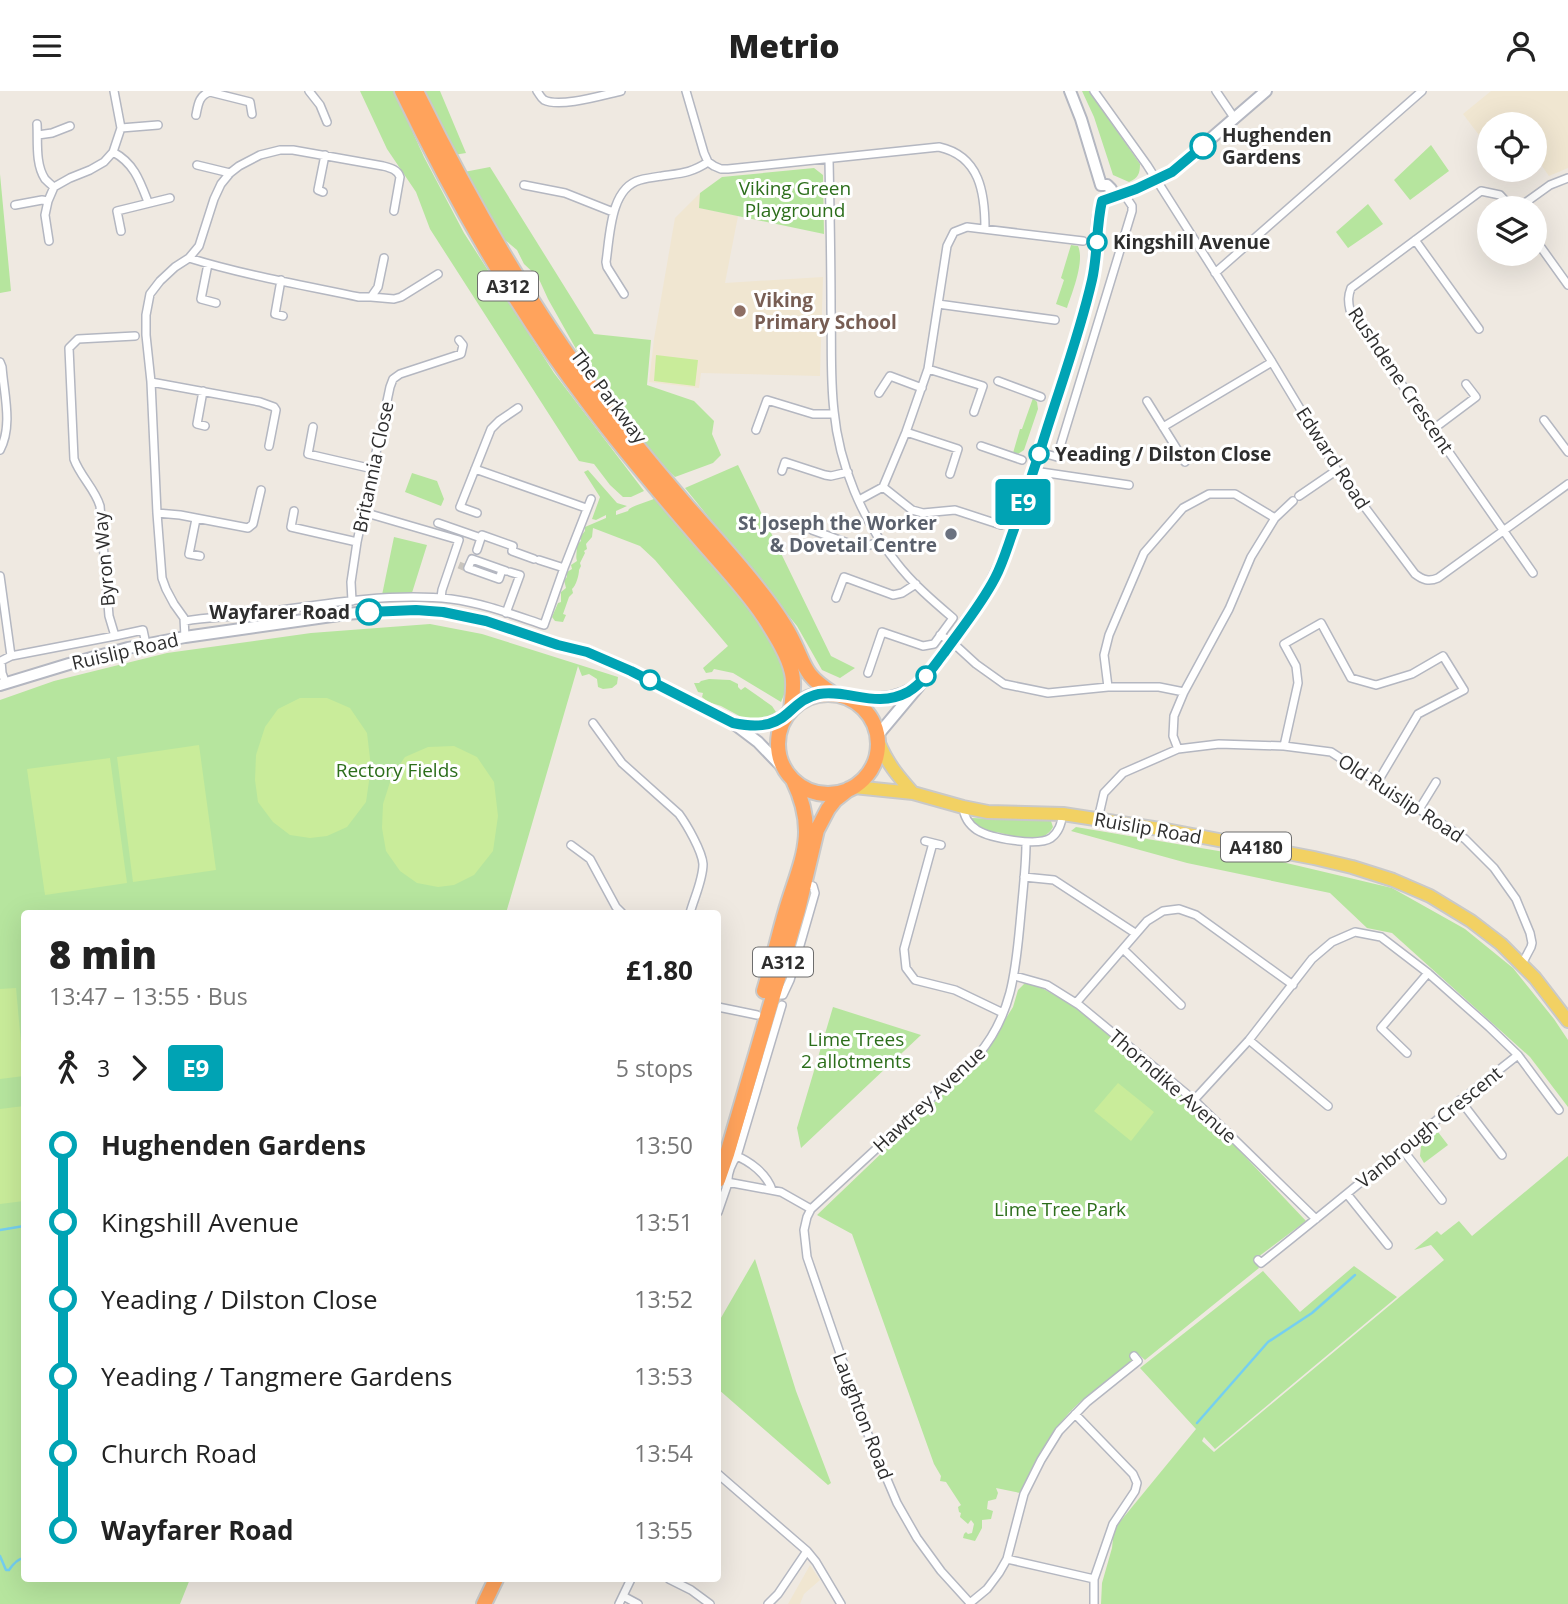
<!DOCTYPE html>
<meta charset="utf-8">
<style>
body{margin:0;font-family:"Open Sans",sans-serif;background:#f6f6f6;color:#222;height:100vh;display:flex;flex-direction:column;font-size:26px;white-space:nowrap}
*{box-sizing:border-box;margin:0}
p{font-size:23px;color:#767676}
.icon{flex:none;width:38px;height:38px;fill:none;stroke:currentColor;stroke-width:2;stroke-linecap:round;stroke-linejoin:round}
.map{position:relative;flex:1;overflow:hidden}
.sheet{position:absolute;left:21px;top:819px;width:700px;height:672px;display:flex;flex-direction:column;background:#fff;border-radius:7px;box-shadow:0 7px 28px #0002}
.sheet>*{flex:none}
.badge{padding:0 14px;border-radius:5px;font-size:24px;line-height:46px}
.buttons{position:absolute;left:1477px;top:21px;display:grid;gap:14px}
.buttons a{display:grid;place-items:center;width:70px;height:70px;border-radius:50%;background:#fff;box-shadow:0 7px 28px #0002;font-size:35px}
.map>.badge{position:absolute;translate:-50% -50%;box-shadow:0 0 0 4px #fff}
.legs{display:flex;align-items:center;gap:10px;height:77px;padding:0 28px;font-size:23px}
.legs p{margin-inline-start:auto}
.headline{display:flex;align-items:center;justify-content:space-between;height:119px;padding:0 28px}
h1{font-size:38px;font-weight:800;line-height:52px}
ul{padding:0 28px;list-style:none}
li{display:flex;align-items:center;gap:24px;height:77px;font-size:26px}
li i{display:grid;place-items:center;width:10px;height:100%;margin:0 9px;background:currentColor}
li i::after{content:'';width:18px;height:18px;margin:-9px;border:5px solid;border-radius:50%;background:#fff}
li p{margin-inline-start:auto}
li:first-child i{background:linear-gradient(#0000 50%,currentColor 0)}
li:last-child i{background:linear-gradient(currentColor 50%,#0000 0)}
header{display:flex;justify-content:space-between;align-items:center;height:91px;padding:0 28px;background:#fff;font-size:32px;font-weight:800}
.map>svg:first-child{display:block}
</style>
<header><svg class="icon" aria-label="menu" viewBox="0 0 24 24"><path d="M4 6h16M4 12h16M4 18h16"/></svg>Metrio<svg class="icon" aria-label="person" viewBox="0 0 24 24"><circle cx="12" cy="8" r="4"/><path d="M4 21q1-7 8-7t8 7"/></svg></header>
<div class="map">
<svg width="1568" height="1513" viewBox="0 0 1568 1513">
<rect width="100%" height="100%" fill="#efe9e1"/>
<path fill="#f0e6d1" d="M1491 0H1568V77L1549 85 1535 65V33H1513L1512 32 1510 33H1489V49L1485 52 1463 23Z
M700 102V117L738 125 725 192 823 186 820 285 701 282 699 297 649 291 654 248 675 127Z
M810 1474 820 1489 804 1503 800 1513H788Z"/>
<path fill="#b6e59e" d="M360 0H394L424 66 464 142 554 282 644 400 631 406H623L610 394 594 373 579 370 430 138 416 101 387 58Z
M423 0H440L466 62 454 64Z
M1082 0H1089L1140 73C1140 83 1138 87 1129 91L1113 84 1094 26Z
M1431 54 1449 80 1410 109 1394 89Z
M490 76 594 243 651 249 647 294 694 310 714 330 712 343 721 364 713 372 675 386 655 367 580 265 548 208 538 186 524 173 517 159 504 148 464 81Z
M814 77 823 84 824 143 699 117 700 102 722 86Z
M0 83 11 200 0 202Z
M1368 113 1383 133 1348 157 1336 141Z
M1071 154 1078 155C1085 170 1072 202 1067 217L1056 213 1064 189 1061 187Z
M1033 307 1037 311 1038 318 1024 359 1018 363 1013 362 1020 338H1022Z
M738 374 831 565 855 577 840 587 822 579 797 535 685 397Z
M588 379 617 412 627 415 616 420V424L628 420 629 418C637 413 647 411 656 407L743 503 783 566 788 594 781 611 733 582 714 578 712 581 706 582 703 577 728 555 655 469 640 455 593 437 592 446 586 453 587 458 584 460 585 462 580 472 581 475 579 479C579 484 576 495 572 498L573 502 569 506 563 523 566 524 563 531 555 530 552 526 558 512 561 511V501L566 497 564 489 567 486V481L572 478 571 474 577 470C575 465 578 460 576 454L581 450 580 446 585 440V436L606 427V424L596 429 592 428 600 406 584 381Z
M412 382 437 390 444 408 441 415 405 401Z
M394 446 427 454 411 505 382 504Z
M430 533 482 543 618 586 617 593 612 597 603 598 598 596 597 588 589 583 582 585 578 575 506 822H24V1488H190L180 1513H0V609L54 590 167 562 311 542Z
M709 588 730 589 738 593V596L741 599 745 596 772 615 776 621 764 628H745L721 615 708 611 702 606 703 602 698 601 694 592H699L701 590Z
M972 727 1051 730 1053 736C1043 755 1017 746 1001 742 994 741 984 740 979 736 974 734 974 732 972 727Z
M1076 736 1278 770 1392 797 1465 838 1513 877 1554 928 1568 949V1016L1530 966 1392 842 1367 837 1330 802 1187 772 1071 740Z
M1033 892 1074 915 1200 1018 1306 1130 1254 1169 1259 1177 1145 1269 1138 1263 1135 1266V1268L1086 1308 1085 1307C1054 1332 1038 1367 1020 1402L996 1397 998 1402 996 1408 988 1410 987 1418 993 1420 991 1428 982 1429V1437L975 1450 963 1447 964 1443 966 1441 968 1443 972 1442 974 1433 971 1429 968 1433 960 1426 961 1422 959 1421 958 1416 961 1414 946 1391 940 1390 941 1385 934 1373 852 1143 817 1124 982 966 1013 916 1018 899 1024 893Z
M833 916 921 944 801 1057 797 1037Z
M1438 1041 1448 1054 1424 1072 1420 1065 1421 1055Z
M1568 1065V1513H1101L1102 1492 1112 1457 1114 1438 1196 1338 1140 1277 1263 1180 1300 1221 1354 1175 1397 1206 1215 1358 1204 1346 1202 1350 1214 1361 1444 1169 1431 1154 1414 1159 1437 1140 1441 1144 1459 1130 1472 1145Z
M755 1168 796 1300 831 1392 828 1394 718 1298V1232Z"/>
<path fill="#c9ec9a" d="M656 264 698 269 695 295 654 290Z
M300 607H327L350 617 367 642 371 676 366 711 347 736 327 745 310 747 290 744 273 731 258 711 255 689 256 664 265 636 278 618Z
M199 654 216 779 133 791 117 666Z
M454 655 477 666 494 691 498 725 493 760 474 784 454 794 438 796 417 792 400 780 386 760 382 737 383 713 392 685 405 666 428 656Z
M110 667 127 792 45 804 27 678Z
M16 897 24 985 0 988V898Z
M1118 992 1154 1021 1131 1050 1094 1020Z
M24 1015V1110L0 1113V1018Z"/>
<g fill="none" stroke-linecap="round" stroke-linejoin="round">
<path stroke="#75cff0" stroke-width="2.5" d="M0 1139 24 1135
M1197 1332 1268 1251 1312 1222 1355 1184
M0 1465 6 1479H9C13 1473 17 1468 24 1467"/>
<path stroke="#c8c4bd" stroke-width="7" stroke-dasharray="7 3.5" stroke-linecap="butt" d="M459 474 466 477"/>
<g stroke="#b4b7c1" stroke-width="10">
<path id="street" d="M309 0 320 14 327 31
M537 0C540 4 540 6 544 9 560 17 603 4 621 0
M686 0 704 62 708 71 714 75 721 78H728L939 56C980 65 985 102 985 138
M1094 0 1147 74 1272 271 1337 379 1415 483C1423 489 1429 491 1438 487L1568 393
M1216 0 1235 28
M196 24C198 14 199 4 210 1L250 11 252 23
M37 33C38 50 35 73 45 88 46 89 53 96 54 96
M121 37 158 34
M38 44 52 42 70 35
M113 61C134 72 140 90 148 111
M829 69C830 119 831 168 831 218 832 252 830 286 834 320 839 373 862 429 896 471 912 492 933 510 953 527L934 553 923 555 882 541 868 582
M197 74 230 82
M524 94 565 102 613 121
M323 101 318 99 325 64
M48 110 45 124 49 150
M15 114 42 109 48 110 54 96 70 87 90 79 104 71 113 61 121 37 114 0
M1512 117 1500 104 1481 100 1351 197C1348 205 1348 210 1350 219L1533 482
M1518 117 1550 94 1568 87
M121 140 117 120 170 107
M1535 148 1568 194
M1415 149 1479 238
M189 167C244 184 302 194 359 206H371L378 196 384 167
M208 173 201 208 216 212
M1215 182 1422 0
M281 189 275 223 283 225
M624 203 607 176 606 171C610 145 610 97 640 89 647 87 655 86 662 85 682 82 691 82 708 71
M371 206 394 208 401 206 438 183
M938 213 1055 229
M135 245 78 248 69 257 74 368C80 385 95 398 100 415L109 525 115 545 143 539 146 553
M0 271 2 276C4 303 13 335 0 359
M928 278 983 295 974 321
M998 290 1041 306
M151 291 260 311 274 316 276 319 269 355
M203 300 197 333 205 335
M879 302 890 285 922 297
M1147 310 1185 371
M1544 329 1568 361
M313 336 308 363 373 378
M1163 336 1272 271
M756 339 767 309 813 323H834
M1432 339 1476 306 1466 293
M906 341 958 358 950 383
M981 355 1022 369
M1039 361 1057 366 1132 120V115L1124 103
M475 378 586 417
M782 380 785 371 825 384 831 385 848 381
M1034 380 1129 394
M883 396 912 419 923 422 955 419 1001 434
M1299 405 1337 379
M859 409 883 396 906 341 928 278 947 155 954 141 967 136 1083 150
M294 420 291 436 357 451
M363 421 459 449 442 499 441 507
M157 422 180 424 248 437 253 433 261 399
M477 422 460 416 491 338 499 330 518 317
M196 428 189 463 200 465
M438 432 481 447 482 444 513 455 512 460 534 468
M812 439 856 455 864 456 881 450
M477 459 481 447
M539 469 564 477
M502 479 499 488 468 477 472 468 506 480
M0 485 11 565
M836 507 844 486 893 504 902 502 916 493
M352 510 351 491 357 451 390 296 393 288 400 283 461 263 463 254 459 249
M506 522 520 484 510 481
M185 530C207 526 231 526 254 523 316 514 389 501 451 508 483 512 514 524 544 534L564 477 591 408
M940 544 952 551 976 573 1004 593 1048 602 1108 596H1159L1184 601
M185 546 184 527 174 513 166 498 162 487 157 422 151 291 146 244V224L150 203 160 190 175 176 189 167 199 155 214 108 221 93 230 82 239 75 260 64 280 59H293L383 75C391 77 398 79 400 86L394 120
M6 593 2 582 1 570 11 565 115 545
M1108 596 1104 564 1109 544 1144 462 1183 417 1209 403H1235L1275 427
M593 632 622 672 679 723C687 734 702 760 703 773 703 789 694 807 690 822
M1284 655 1298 592 1296 575 1284 553 1321 532 1351 587 1376 594 1412 583 1443 565 1464 599 1418 623 1377 692
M1178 658 1173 645 1174 625 1184 601 1229 518 1251 466 1275 427 1293 410
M963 716C964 726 968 733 977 739 990 747 1037 756 1051 747 1059 741 1061 733 1063 723
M1420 717 1436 691
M1098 728 1104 702 1123 682 1178 658 1219 653 1284 655 1331 661 1465 748 1494 777 1516 808 1530 842 1532 852 1531 856 1522 873
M925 750 941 754
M933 752 904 858 906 877 915 889 955 899 1003 922
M571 754 590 768 616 816 622 822
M1024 786 1054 789 1135 842
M1123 858 1181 914
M1015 885 1047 894 1079 914 1194 1009 1316 1128
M773 904H783L790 889 815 802 813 795 805 793
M1076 912 1147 830 1163 820 1179 818 1196 824 1293 894
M718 916 757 924
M1249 949 1328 1015
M1407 962 1381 937 1428 882
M1518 964 1559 1019
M1194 1009 1249 949 1312 868 1332 851 1355 841 1381 846 1428 882 1489 936 1518 964C1431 1032 1347 1104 1261 1172L1258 1169
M1460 1009 1502 1064
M1402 1058 1442 1109
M734 1064C750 1070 767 1083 772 1099
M727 1091 781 1101 811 1118
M1347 1103 1388 1154
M718 1121 728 1092C727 1083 732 1071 737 1065L782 914
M1075 1323 1133 1383 1137 1392 1135 1400 1113 1433 1094 1488V1513
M718 1383 807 1460 816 1471 841 1513
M1007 1468 1094 1488
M669 1488 691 1499 710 1513
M623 1505 638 1513
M970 1512 987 1498 999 1482 1007 1468 1024 1403 1041 1369 1059 1340 1087 1311 1138 1270 1134 1265
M619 1513 631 1488
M768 1513 778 1503 807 1460
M971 1513 941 1480 917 1447 897 1412 867 1341 807 1166 804 1139 807 1126 811 1118 978 964C1014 922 1016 874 1021 822 1023 799 1026 775 1026 752"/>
</g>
<g stroke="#b4b7c1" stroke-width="14">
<path id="secondary" d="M1070 0 1081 28 1101 94H1107L1111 98
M1102 110 1136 98 1172 81 1266 0
M0 594 69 573 128 557 185 546 346 523 393 519 443 521 486 530 558 554 588 561 631 580 733 632 758 651 786 680
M841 604C868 607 893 612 916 595
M736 633C756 637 770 634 787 623
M877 645 918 596 986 503 1004 466 1034 380 1084 221 1093 185 1098 127 1102 110"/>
</g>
<g stroke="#c9c9c9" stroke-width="16">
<path id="primary" d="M878 650C887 672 897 684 913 702
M854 696 913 702 963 716 988 721 1063 723 1166 739 1314 767 1352 776 1393 789 1430 805 1471 830 1501 853 1535 887 1568 930"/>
</g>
<g stroke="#c9c9c9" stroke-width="18">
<path id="highway" d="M402 0C455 110 515 216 589 313 625 361 664 407 703 452 724 476 746 499 764 526 774 542 788 563 792 582 795 594 792 607 791 619
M416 0C468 106 526 210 598 305 626 343 657 380 688 416 711 442 735 468 757 496 769 511 781 527 790 544 806 574 801 582 832 602
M778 653a50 50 0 1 1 100 0a50 50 0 1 1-100 0Z
M764 900C771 876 777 851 784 826 799 772 820 745 793 689
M718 1089 727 1063 798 819 817 739 828 718 835 709 849 698
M484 1513 496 1488"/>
</g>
<use href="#street" stroke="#fff" stroke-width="7"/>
<use href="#secondary" stroke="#fff" stroke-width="10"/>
<use href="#primary" stroke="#f2d163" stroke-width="12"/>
<use href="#highway" stroke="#ffa35c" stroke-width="14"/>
</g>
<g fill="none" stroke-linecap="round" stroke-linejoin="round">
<g stroke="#fff" stroke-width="16">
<path id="line-1" d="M369 521 416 519 443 521 486 530 558 554 587 561 631 580 733 632C753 636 772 637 788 622 798 613 805 606 819 603 849 598 876 618 908 601 923 592 933 576 944 562 961 538 981 514 995 487 1003 472 1008 454 1014 438 1023 411 1032 384 1041 357 1058 301 1079 246 1092 189 1098 163 1096 136 1102 110L1136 98 1172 81 1203 55"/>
</g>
<use href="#line-1" stroke="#00a3b4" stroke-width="10"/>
</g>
<g fill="#fff" stroke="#00a3b4" stroke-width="3.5">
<circle cx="1203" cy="55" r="12"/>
<circle cx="1097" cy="151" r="9"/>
<circle cx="1039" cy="363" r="9"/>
<circle cx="369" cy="521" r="12"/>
<circle cx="926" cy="585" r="9"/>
<circle cx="650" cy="589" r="9"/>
</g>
<circle fill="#8d6e63" stroke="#fff" stroke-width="2.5" cx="740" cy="220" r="7"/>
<circle fill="#6b7280" stroke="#fff" stroke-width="2.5" cx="951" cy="443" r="7"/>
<g text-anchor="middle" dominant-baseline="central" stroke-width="6" stroke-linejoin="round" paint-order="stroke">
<g fill="#fff" stroke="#6d6d6d" stroke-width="2">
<rect x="478" y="180.5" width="60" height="29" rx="5"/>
<rect x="1221" y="741.5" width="70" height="29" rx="5"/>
<rect x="753" y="856.5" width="60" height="29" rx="5"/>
</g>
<g font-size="18" font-weight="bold" fill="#2e2e2e">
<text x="508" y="195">A312</text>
<text x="1256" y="756">A4180</text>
<text x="783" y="871">A312</text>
</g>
<g font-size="19" font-weight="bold" fill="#2e2e2e" stroke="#fff" text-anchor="start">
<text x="1222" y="44">Hughenden<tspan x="1222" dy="22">Gardens</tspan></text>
<text x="1113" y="151">Kingshill Avenue</text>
<text x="1055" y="363">Yeading / Dilston Close</text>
<text x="350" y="521" text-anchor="end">Wayfarer Road</text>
</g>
<g font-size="19" fill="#2c6e1b" stroke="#fff">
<text x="795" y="97">Viking Green<tspan x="795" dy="22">Playground</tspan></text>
<text x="397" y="679">Rectory Fields</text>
<text x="856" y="948">Lime Trees<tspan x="856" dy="22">2 allotments</tspan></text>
<text x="1060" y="1118">Lime Tree Park</text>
</g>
<g font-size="19" font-weight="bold" fill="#785e54" stroke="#fff" text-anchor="start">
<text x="754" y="209">Viking<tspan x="754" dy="22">Primary School</tspan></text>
</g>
<g font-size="19" fill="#2e2e2e" stroke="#fff">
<text transform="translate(1401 289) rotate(56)">Rushdene Crescent</text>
<text transform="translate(609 305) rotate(53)">The Parkway</text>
<text transform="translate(1333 367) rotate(57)">Edward Road</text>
<text transform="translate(373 376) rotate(-78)">Britannia Close</text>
<text transform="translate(104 468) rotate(-95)">Byron Way</text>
<text transform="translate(125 560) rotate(-13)">Ruislip Road</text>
<text transform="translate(1401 707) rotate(33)">Old Ruislip Road</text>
<text transform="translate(1148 737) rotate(10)">Ruislip Road</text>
<text transform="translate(1173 995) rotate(41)">Thorndike Avenue</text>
<text transform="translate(929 1008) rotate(-43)">Hawtrey Avenue</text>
<text transform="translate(1429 1036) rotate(-39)">Vanbrough Crescent</text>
<text transform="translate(863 1325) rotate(69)">Laughton Road</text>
</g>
<g font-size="19" font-weight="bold" fill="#5b616d" stroke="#fff" text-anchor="end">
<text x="937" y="432">St Joseph the Worker<tspan x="937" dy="22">&amp; Dovetail Centre</tspan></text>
</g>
</g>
</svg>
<div class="buttons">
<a><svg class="icon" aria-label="locate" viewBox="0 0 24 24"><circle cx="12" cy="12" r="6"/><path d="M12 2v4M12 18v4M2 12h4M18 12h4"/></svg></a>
<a><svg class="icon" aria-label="layers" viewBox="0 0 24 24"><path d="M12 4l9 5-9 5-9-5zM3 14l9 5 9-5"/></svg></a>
</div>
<b class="badge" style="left:1023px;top:411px;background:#00a3b4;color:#fff">E9</b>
<section class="sheet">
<div class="headline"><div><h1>8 min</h1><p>13:47 – 13:55 · Bus</p></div><b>£1.80</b></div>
<div class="legs"><svg class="icon" aria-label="walk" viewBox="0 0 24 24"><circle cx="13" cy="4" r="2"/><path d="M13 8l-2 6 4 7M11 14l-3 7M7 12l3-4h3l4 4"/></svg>3<svg class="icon" aria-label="forward" viewBox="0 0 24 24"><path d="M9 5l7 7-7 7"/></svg><b class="badge" style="background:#00a3b4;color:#fff">E9</b><p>5 stops</p></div>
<ul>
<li><i style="color:#00a3b4"></i><b>Hughenden Gardens</b><p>13:50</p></li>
<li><i style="color:#00a3b4"></i><span>Kingshill Avenue</span><p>13:51</p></li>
<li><i style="color:#00a3b4"></i><span>Yeading / Dilston Close</span><p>13:52</p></li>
<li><i style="color:#00a3b4"></i><span>Yeading / Tangmere Gardens</span><p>13:53</p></li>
<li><i style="color:#00a3b4"></i><span>Church Road</span><p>13:54</p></li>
<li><i style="color:#00a3b4"></i><b>Wayfarer Road</b><p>13:55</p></li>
</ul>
</section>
</div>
